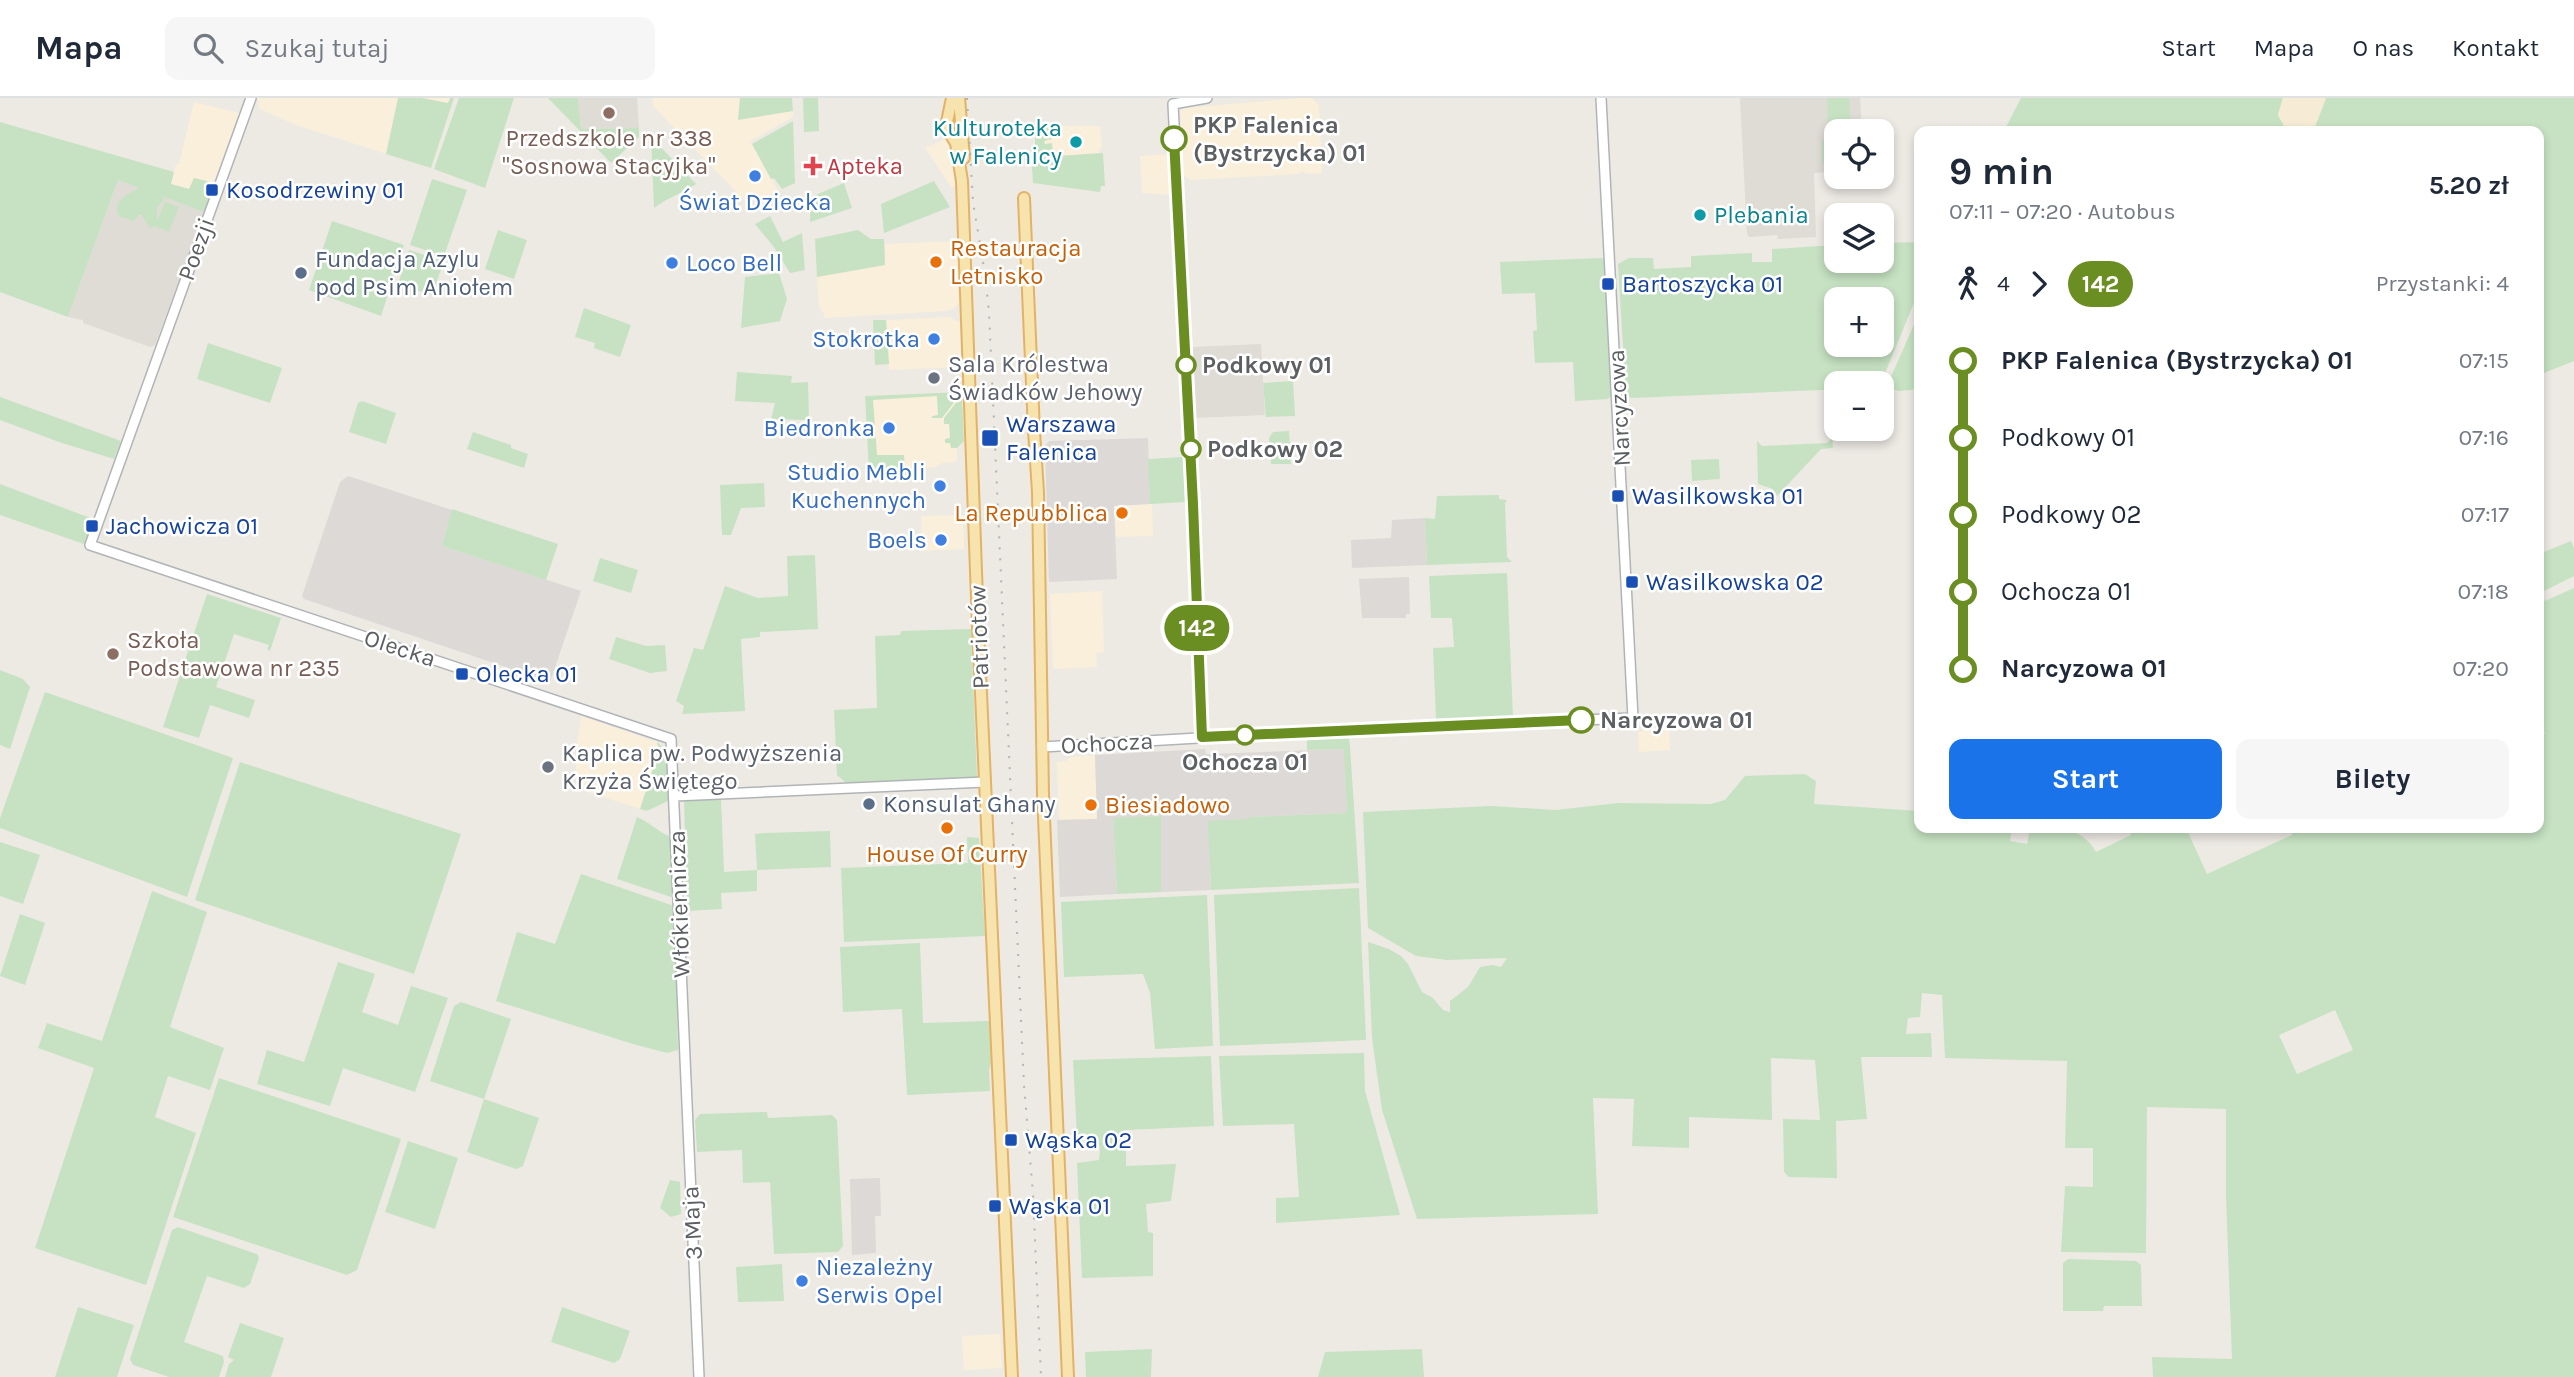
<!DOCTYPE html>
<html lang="pl">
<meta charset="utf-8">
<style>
body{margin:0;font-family:Karla,sans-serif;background:#f6f6f7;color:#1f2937;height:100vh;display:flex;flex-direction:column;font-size:26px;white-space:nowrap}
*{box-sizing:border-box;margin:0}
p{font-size:23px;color:#747a83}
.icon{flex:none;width:38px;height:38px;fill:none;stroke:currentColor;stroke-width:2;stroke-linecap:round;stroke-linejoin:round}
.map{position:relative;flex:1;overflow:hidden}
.sheet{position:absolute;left:1914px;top:28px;width:630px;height:707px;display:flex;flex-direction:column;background:#fff;border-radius:14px;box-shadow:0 4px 10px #0003}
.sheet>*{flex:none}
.badge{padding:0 14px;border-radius:23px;font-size:24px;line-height:46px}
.tools{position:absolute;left:1824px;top:21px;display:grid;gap:14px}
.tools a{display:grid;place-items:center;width:70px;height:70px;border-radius:14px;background:#fff;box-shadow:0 4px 10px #0003;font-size:35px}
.map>.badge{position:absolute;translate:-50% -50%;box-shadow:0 0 0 4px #fff}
.legs{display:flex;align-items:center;gap:10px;height:77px;padding:0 35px;font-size:23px}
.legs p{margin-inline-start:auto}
.head{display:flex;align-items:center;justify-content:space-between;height:119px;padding:0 35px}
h1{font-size:38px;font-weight:700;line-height:52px}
.cta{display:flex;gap:14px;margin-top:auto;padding:14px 35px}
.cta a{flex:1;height:80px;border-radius:14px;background:#1a73e8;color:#fff;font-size:28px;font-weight:700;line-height:80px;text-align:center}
.cta a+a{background:#f6f6f7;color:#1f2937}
ul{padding:0 35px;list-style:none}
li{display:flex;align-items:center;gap:24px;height:77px;font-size:26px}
li i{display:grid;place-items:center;width:10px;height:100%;margin:0 9px;background:currentColor}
li i::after{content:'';width:18px;height:18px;margin:-9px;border:5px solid;border-radius:50%;background:#fff}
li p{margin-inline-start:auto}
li:first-child i{background:linear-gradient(#0000 50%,currentColor 0)}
li:last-child i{background:linear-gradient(currentColor 50%,#0000 0)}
header{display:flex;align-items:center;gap:42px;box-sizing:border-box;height:98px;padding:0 35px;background:#fff;border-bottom:2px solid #e0e1e3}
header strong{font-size:33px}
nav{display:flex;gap:38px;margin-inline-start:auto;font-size:24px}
.search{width:490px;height:63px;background:#f6f6f7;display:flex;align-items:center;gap:18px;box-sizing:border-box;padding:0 24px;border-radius:14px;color:#747a83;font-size:26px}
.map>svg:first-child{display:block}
</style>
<header>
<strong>Mapa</strong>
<div class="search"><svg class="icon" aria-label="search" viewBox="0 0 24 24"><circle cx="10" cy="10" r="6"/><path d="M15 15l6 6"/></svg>Szukaj tutaj</div>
<nav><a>Start</a><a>Mapa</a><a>O nas</a><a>Kontakt</a></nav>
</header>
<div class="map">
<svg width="2574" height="1279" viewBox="0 0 2574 1279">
<rect width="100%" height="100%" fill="#edeae4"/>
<path fill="#faefdb" d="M257 0H454L431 70 296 27 260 11Z
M653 0H740L738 21 793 13V19L750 43 778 93 757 102H744L653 8Z
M1301 0H1312L1319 7 1322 75 1307 76 1303 73 1297 76 1191 82 1183 77 1180 13 1185 10Z
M194 4 239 15 214 85 194 80 190 91 171 86 176 66H179Z
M1037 28H1100L1102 50 1099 51V55L1032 60 1033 49H1035Z
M945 41 952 56 955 89H951L925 50Z
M1169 56 1171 97 1142 95 1140 58Z
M957 143 959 205 953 211 946 213 824 220V215L819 210 817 179 885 167V146Z
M950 219 960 225 961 269 889 272 886 222Z
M962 294 964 343 957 350V361L955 364 942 365 936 369 869 374 865 298Z
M1152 406 1153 438 1116 439 1114 407Z
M963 417 964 451 922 453 921 418Z
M1102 493 1104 554 1096 555 1097 569 1053 571 1050 496Z
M581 618 657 644 659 652 640 711 576 690V657Z
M1669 621 1670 652 1639 654 1638 634 1643 633V622Z
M1095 657 1097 721 1059 722 1057 664 1066 663 1071 659Z
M1000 1236 1002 1270 964 1272 962 1238Z"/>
<path fill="#dcd9d6" d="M1148 340 1150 406 1114 408 1117 481 1049 484 1045 348 1049 343Z
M348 378 452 412 442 448 581 493 550 584 304 501 302 498 340 384Z
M1425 420 1427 467 1352 470 1351 442 1391 440 1392 422Z
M1409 479 1410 516H1406V520H1362L1359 481Z
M1205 651 1206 656 1345 651 1347 715 1250 719 1210 777 1211 792 1161 794 1160 718 1113 721 1117 796 1060 799 1057 722 1097 721 1095 657Z
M880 1080 881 1118H875L876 1155 852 1157 850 1081Z"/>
<path fill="#dfdbd5" d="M578 0H637L639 30 581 31Z
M1740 0H1860L1862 33H1836V73L1814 75 1816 139 1778 141 1777 137 1749 139 1747 136Z
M118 82 204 114 155 247 150 249 83 225V222L68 219Z
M1261 246 1265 317 1194 320 1193 249Z"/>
<path fill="#c6e2c2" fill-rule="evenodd" d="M398 0H422L448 5 450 0H454L431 70 386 56Z
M459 0H514L485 90 434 71Z
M548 0H578L581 31 639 30V39L611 65Z
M740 0H792L793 13 738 22Z
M803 0H818L819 33 804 34Z
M1827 0H1849L1851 33H1836V64L1822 65V42H1828Z
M2021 0H2283L2278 17 2287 33H2004Z
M2326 0H2574V263L2539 277V33L2314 31Z
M793 23 795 85 782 91 774 80 771 81 752 46Z
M0 24 174 74 171 86 189 91 194 80 214 85 204 114 161 98 164 102 157 109V123L165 104 179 109 169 134 155 128 150 130 142 117H138L134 123 119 118C112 101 128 97 139 90L118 82 68 219 0 194Z
M1031 28H1035V34L1038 33 1037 28 1050 29 1052 41 1044 43 1045 46 1052 45 1053 56 1043 53V59L1103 55 1105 88H1101L1100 94 1033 85 1031 51 1035 49V36L1031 35Z
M651 39 696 86C682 95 667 100 654 110Z
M432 81 467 92 444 158 410 147Z
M934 83 950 109 884 135 881 106Z
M844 85 852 110 810 124 811 99Z
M770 118 783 144 802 135 805 172 790 175 774 149 755 126Z
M332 123 404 147 381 218 309 192Z
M498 132 527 142 514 181 485 171Z
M858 132 871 141H884L885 167 817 179 815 141Z
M1920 144V195H1918L1881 285H1836V291L1822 292 1631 300 1626 296 1618 166 1629 160H1653L1654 171 1691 169V158L1752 155V164H1772V151L1836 147V163H1881V145ZM1836 201H1881V247H1836Z
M409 152 444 163 432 197 398 186Z
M1602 160 1606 165 1613 296 1608 301 1575 303 1573 264 1535 265 1533 233 1537 232 1535 195 1502 196 1500 164Z
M779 175 787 201 780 223 741 230 745 179Z
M584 210 631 227 620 259 594 250 595 245 575 239Z
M1920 213V291L1900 293 1886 290Z
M873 222H886L889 266 875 267Z
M208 245 282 270 270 305 197 281Z
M737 274 792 278 791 285 808 284 809 322 771 321 775 305 735 303Z
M1293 283 1295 318 1266 319 1263 285Z
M962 294 942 320H932V318L938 317 937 298 873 302 877 357H904L905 370 869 374 865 298Z
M962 297 964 343 957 350H951L950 345H945V341L950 340 949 326H944V320Z
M0 299 121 343 114 361 59 344 0 322Z
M362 303 396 315 386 346 349 334 358 305Z
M1289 333 1291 366H1271L1269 340 1273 334Z
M473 334 511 347V350L528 356 524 370 467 351Z
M1832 340 1833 350 1821 351 1777 398 1773 391 1758 386 1757 343 1762 348 1827 345Z
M1183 359 1185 404 1150 406 1148 361Z
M1719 361 1720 381 1692 383 1691 362Z
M764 385 765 409 741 410 731 437H722L720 387Z
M0 386 93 421 84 446 0 417Z
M1499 397V401L1507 402 1505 405 1507 459 1512 464 1427 467 1425 420 1435 421 1437 398Z
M452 411 558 446 546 482 442 448Z
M2571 443 2574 450V478L2542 494 2545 503 2574 490V1279H2153L2152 1259 2232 1261 2226 1099V1011L2147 1009 2146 1155 2061 1154 2065 1088 2093 1089V1050H2065L2067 963 1945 960 1942 897 1922 895 1920 919 1908 920 1906 936 1931 935 1932 959H1861L1867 1021 1836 1023 1837 1080 1789 1079 1784 1074 1783 1021 1820 1022 1815 962 1771 960 1772 1022 1689 1019V1050L1632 1048 1634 1001 1593 1000 1598 1116 1417 1121 1382 1012 1372 940 1368 844 1389 851 1401 858 1408 866 1422 894 1433 900 1443 912 1450 914V903L1468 889 1480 869 1492 867 1501 869 1507 860 1447 862 1416 858 1368 830 1363 714 1491 708 1556 712 1618 705 1711 706 1725 702 1745 678 1805 676 1816 683 1814 706 1920 713V730H2012L2010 743 2027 746 2030 730C2057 730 2082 728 2096 754L2131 737 2128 730H2186L2207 776 2292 737 2290 730H2539V636H2545L2539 623 2542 620 2539 617V456ZM2335 912 2353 952 2297 976 2279 937Z
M815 457 818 531 760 534V539L741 541 745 613 682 616 684 608 676 603 694 550 703 552 725 488 758 500 788 498 787 458Z
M600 460 638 472 631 495 593 483Z
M1507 475 1513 619 1436 622 1433 550 1454 549 1452 520H1431L1429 478Z
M207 496 281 520 270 553 267 551 269 547 234 536 216 589 255 602 249 620 210 607 199 640 163 629Z
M971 531 977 679 846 685 837 677 834 612 877 610 875 538 900 537 901 533Z
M616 539 646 548 665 547 667 573 650 575 609 561Z
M0 572 23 581 30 589 10 651 0 647Z
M45 594 233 660 187 799 0 730V720Z
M1341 636 1349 641 1350 648 1359 785 1211 792 1208 723 1249 721V719L1347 715 1344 651 1307 652V638Z
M657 644C672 655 668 685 668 703L647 713 640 711 659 652Z
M240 664 461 736 414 876 195 802Z
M721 700 724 774 757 772 755 736 765 735 830 733 831 769 757 772V793L721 795 722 811 687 813 684 702Z
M1161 718V794L1117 796 1113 720Z
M637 719C650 724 659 735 672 739L674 800 617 781Z
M967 739 979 740 985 838 844 844 841 770 968 765Z
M0 744 40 757 23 806 0 798Z
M581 776 674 808 678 952 667 955 633 946 496 903 517 834 555 846Z
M1359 790 1366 942 1220 948 1214 797Z
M152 793 207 814 170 929 224 950 210 992 168 978 155 1019 196 1035 146 1187 35 1150 94 970 38 950 47 925 102 943Z
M1207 797 1213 948 1155 951 1150 895 1143 876 1064 879 1061 804Z
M20 816 45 825 25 887 0 878Z
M920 845 923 925 989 923 992 961 989 972 990 993 907 997 902 911 843 914 840 849Z
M338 864 375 876 362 914 398 927 411 888 448 900 415 994 343 970 330 1008 257 986 267 952 304 964Z
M461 904 511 921 484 1001 539 1020 523 1068 516 1071 467 1054 484 1001 430 983 454 908Z
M1364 955 1365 993 1400 1117 1276 1125V1100L1299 1099 1294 1026 1223 1028 1219 958Z
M1211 958 1214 1028 1126 1032V1068L1176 1066 1171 1103 1146 1106 1148 1134 1153 1135V1178L1082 1180 1077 1065 1099 1062C1100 1054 1102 1046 1094 1041L1077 1040 1073 962Z
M219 980 401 1041 357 1172 347 1177 173 1119Z
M767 1014 768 1020 832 1017 837 1022 843 1148 838 1154 774 1156 770 1084 743 1085 742 1052 697 1054 695 1022 700 1016Z
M408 1043 458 1060 435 1131 385 1114Z
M670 1082 680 1084 681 1116 671 1119 660 1110Z
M178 1129 257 1156 259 1160 250 1186 244 1190 207 1178 184 1244 223 1258 224 1264 219 1279H169L133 1267 130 1261 172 1132Z
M2068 1161 2136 1163 2141 1167 2142 1208H2104L2103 1213H2063V1165Z
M782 1166 784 1203 738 1204 736 1169Z
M78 1209 134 1227 117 1279H55Z
M562 1209 630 1233 620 1261 614 1265 551 1244Z
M240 1225 284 1240 271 1279H225L229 1266 234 1262 228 1259Z
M1152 1251 1151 1279H1086L1085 1254Z
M1422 1251 1424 1279H1318L1325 1254Z"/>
<path fill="#f6ebd5" d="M2283 0H2326L2314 31 2331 33H2287L2278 17Z"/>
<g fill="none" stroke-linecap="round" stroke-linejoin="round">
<g stroke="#b1b4b7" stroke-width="12">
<path id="minor" d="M251 0 90 447 671 641 699 1279
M1202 639 1193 406 1173 6 1207 0
M1042 649 1353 631 1633 620 1601 0
M675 698 985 684"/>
</g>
<g stroke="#e3b266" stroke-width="14">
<path id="major" d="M952 0 946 29 956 45 962 83 978 529 1012 1279
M959 0 964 60
M1024 100 1034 333 1038 394 1043 696 1068 1279"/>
</g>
<use href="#minor" stroke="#fff" stroke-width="9"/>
<use href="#major" stroke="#f7e3ae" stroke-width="10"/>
<path stroke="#b2b3b3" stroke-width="2" stroke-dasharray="2 9" stroke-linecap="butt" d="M967 0 973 104 985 176 989 214 1024 987 1033 1096 1041 1279"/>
</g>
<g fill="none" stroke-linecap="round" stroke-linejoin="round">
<g stroke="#fff" stroke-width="16">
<path id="line-1" d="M1174 41 1193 406 1202 639 1581 622"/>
</g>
<use href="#line-1" stroke="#6b8e23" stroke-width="10"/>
</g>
<g fill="#8d6e63" stroke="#fff" stroke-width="2.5">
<circle cx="609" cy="15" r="7"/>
<circle cx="113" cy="556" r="7"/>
</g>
<g fill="#fff" stroke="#6b8e23" stroke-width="3.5">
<circle cx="1174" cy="41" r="12"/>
<circle cx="1186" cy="267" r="9"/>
<circle cx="1191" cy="351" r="9"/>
<circle cx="1581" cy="622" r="12"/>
<circle cx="1245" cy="637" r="9"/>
</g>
<g fill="#0f9aa8" stroke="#fff" stroke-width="2.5">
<circle cx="1076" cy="44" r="7"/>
<circle cx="1700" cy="117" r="7"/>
</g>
<path fill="#e0444e" stroke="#fff" stroke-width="2.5" d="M809.5 57.5h7v7h7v7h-7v7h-7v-7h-7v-7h7z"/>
<g fill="#3f7fe0" stroke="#fff" stroke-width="2.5">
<circle cx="755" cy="78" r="7"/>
<circle cx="672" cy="165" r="7"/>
<circle cx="934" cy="241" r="7"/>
<circle cx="889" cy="330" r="7"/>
<circle cx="940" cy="388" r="7"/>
<circle cx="941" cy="442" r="7"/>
<circle cx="802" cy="1183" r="7"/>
</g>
<g fill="#1a4fb4" stroke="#fff" stroke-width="2.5">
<rect x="205" y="85" width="14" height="14" rx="3.5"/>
<rect x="1601" y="179" width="14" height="14" rx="3.5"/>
<rect x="981" y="331" width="18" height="18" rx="3.5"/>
<rect x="1611" y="391" width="14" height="14" rx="3.5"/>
<rect x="85" y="421" width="14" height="14" rx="3.5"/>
<rect x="1625" y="477" width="14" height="14" rx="3.5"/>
<rect x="455" y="569" width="14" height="14" rx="3.5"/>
<rect x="1004" y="1035" width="14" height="14" rx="3.5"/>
<rect x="988" y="1101" width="14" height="14" rx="3.5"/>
</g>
<g fill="#e8710a" stroke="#fff" stroke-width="2.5">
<circle cx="936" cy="164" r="7"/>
<circle cx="1122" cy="415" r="7"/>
<circle cx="1091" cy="707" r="7"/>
<circle cx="947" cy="730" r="7"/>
</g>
<g fill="#5c6f8a" stroke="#fff" stroke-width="2.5">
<circle cx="301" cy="175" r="7"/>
<circle cx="869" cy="706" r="7"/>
</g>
<g fill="#6b7280" stroke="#fff" stroke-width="2.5">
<circle cx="934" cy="280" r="7"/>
<circle cx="548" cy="669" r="7"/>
</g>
<g text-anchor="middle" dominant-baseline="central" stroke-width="5" stroke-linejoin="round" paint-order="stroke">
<g font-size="24" font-weight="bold" fill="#5c6063" stroke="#fff" text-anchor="start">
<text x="1193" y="27">PKP Falenica<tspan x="1193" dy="28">(Bystrzycka) 01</tspan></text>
<text x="1202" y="267">Podkowy 01</text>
<text x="1207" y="351">Podkowy 02</text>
<text x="1600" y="622">Narcyzowa 01</text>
<text x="1245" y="664" text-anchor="middle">Ochocza 01</text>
</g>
<g font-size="24" fill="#0d838f" stroke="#fff" text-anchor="end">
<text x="1062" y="30">Kulturoteka<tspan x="1062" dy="28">w Falenicy</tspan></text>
<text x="1714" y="117" text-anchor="start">Plebania</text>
</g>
<g font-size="24" fill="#785e54" stroke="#fff">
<text x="609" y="40">Przedszkole nr 338<tspan x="609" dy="28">"Sosnowa Stacyjka"</tspan></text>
<text x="127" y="542" text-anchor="start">Szkoła<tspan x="127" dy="28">Podstawowa nr 235</tspan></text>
</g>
<g font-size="24" fill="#be3a42" stroke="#fff" text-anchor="start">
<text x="827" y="68">Apteka</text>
</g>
<g font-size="24" fill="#164399" stroke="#fff" text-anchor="start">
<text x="226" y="92">Kosodrzewiny 01</text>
<text x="1622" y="186">Bartoszycka 01</text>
<text x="1006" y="326">Warszawa<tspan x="1006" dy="28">Falenica</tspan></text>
<text x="1632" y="398">Wasilkowska 01</text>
<text x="106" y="428">Jachowicza 01</text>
<text x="1646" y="484">Wasilkowska 02</text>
<text x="476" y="576">Olecka 01</text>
<text x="1025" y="1042">Wąska 02</text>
<text x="1009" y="1108">Wąska 01</text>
</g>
<g font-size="24" fill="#366cbe" stroke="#fff" text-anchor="end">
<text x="755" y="104" text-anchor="middle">Świat Dziecka</text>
<text x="686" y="165" text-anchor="start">Loco Bell</text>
<text x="920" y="241">Stokrotka</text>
<text x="875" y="330">Biedronka</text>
<text x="926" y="374">Studio Mebli<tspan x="926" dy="28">Kuchennych</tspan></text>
<text x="927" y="442">Boels</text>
<text x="816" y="1169" text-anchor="start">Niezależny<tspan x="816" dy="28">Serwis Opel</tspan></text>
</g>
<g font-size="24" fill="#c56008" stroke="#fff" text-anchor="start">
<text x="950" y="150">Restauracja<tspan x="950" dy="28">Letnisko</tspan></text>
<text x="1108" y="415" text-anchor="end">La Repubblica</text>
<text x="1105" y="707">Biesiadowo</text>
<text x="947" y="756" text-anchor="middle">House Of Curry</text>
</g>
<g font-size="24" fill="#5c6063" stroke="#fff">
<text transform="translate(196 151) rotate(-70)">Poezji</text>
<text transform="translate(1619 310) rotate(-93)">Narcyzowa</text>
<text transform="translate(979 539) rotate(-92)">Patriotów</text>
<text transform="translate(400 550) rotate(18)">Olecka</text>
<text transform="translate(1107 645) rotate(-3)">Ochocza</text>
<text transform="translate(679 806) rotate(-92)">Włókiennicza</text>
<text transform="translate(692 1125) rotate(-93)">3 Maja</text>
</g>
<g font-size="24" fill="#4e5e75" stroke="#fff" text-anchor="start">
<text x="315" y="161">Fundacja Azylu<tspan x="315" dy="28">pod Psim Aniołem</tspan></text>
<text x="883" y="706">Konsulat Ghany</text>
</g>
<g font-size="24" fill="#5b616d" stroke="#fff" text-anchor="start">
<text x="948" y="266">Sala Królestwa<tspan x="948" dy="28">Świadków Jehowy</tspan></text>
<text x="562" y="655">Kaplica pw. Podwyższenia<tspan x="562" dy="28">Krzyża Świętego</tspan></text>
</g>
</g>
</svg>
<div class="tools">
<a><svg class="icon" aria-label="locate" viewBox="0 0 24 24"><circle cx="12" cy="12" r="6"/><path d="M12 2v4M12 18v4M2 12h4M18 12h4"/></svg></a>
<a><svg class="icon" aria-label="layers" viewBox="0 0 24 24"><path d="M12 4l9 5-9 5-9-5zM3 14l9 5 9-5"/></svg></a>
<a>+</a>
<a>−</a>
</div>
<b class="badge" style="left:1197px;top:530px;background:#6b8e23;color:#fff">142</b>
<section class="sheet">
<div class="head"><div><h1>9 min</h1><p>07:11 – 07:20 · Autobus</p></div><b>5.20 zł</b></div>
<div class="legs"><svg class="icon" aria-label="walk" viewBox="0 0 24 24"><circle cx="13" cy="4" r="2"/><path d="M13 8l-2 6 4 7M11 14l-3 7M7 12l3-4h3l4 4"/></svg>4<svg class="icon" aria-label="forward" viewBox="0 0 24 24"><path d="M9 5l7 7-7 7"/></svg><b class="badge" style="background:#6b8e23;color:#fff">142</b><p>Przystanki: 4</p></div>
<ul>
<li><i style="color:#6b8e23"></i><b>PKP Falenica (Bystrzycka) 01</b><p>07:15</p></li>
<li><i style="color:#6b8e23"></i><span>Podkowy 01</span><p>07:16</p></li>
<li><i style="color:#6b8e23"></i><span>Podkowy 02</span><p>07:17</p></li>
<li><i style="color:#6b8e23"></i><span>Ochocza 01</span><p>07:18</p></li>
<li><i style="color:#6b8e23"></i><b>Narcyzowa 01</b><p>07:20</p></li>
</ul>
<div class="cta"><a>Start</a><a>Bilety</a></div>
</section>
</div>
